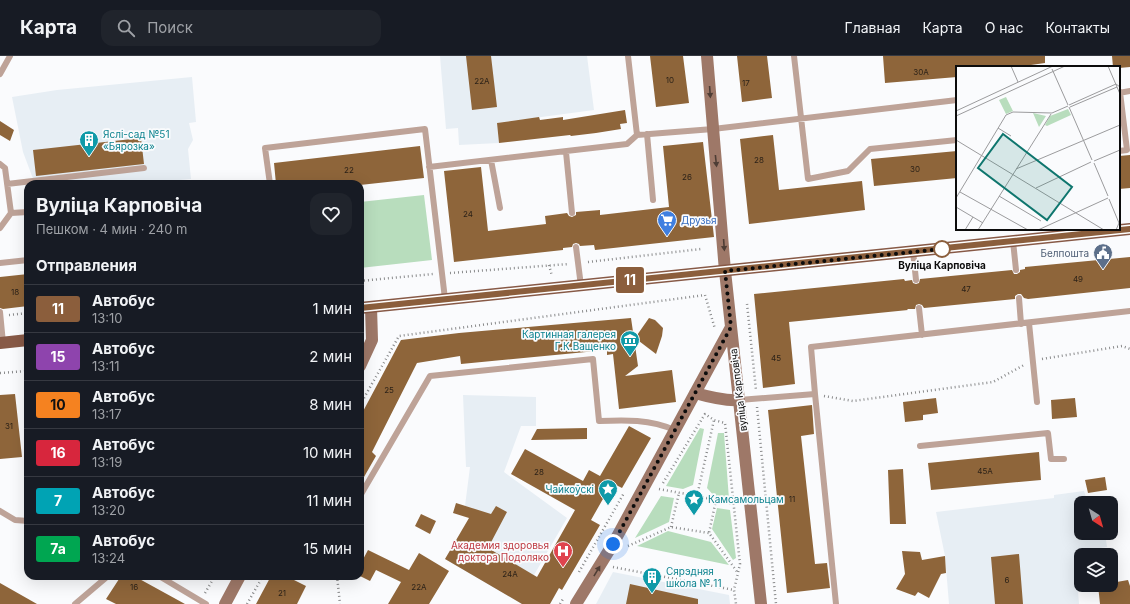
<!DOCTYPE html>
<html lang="ru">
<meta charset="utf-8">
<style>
body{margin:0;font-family:Inter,sans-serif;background:#20242c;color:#f1f3f6;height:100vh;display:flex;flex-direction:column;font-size:15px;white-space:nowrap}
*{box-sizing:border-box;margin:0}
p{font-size:13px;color:#9ea1a6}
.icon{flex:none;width:22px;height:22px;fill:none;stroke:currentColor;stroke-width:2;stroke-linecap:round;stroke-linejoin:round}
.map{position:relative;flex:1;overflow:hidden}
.panel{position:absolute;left:24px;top:124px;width:340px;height:400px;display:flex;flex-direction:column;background:#171b24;border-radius:12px;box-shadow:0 4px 16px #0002}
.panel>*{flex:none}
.badge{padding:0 8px;border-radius:3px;font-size:14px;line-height:26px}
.needle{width:26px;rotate:143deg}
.controls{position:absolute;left:1074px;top:440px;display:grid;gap:8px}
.controls a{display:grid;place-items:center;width:44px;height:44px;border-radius:8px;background:#171b24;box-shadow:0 4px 16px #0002;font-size:20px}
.you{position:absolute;width:20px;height:20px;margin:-10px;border:3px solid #fff;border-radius:50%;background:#1a73e8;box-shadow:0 0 0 6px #1a73e833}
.map>.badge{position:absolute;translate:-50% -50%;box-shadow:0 0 0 2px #fff}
h2{padding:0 12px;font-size:15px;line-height:36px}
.round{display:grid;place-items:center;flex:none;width:42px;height:42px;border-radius:12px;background:#20242c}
.headline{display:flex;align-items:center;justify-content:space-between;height:68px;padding:0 12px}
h1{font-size:19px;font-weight:700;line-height:30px}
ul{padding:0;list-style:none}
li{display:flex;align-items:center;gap:12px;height:48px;padding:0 12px;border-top:1px solid #363941}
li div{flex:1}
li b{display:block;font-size:15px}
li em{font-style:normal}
li .badge{min-width:44px;font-weight:700;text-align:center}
header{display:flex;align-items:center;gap:24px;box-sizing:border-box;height:56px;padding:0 20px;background:#171b24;border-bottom:1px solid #363941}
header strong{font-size:19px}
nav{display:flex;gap:22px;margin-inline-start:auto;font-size:14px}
.search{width:280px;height:36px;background:#20242c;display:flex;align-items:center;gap:10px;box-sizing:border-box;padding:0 14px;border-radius:12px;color:#9ea1a6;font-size:15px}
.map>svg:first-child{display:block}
</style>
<header>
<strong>Карта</strong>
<div class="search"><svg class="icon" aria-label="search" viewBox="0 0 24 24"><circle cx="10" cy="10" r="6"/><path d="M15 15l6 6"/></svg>Поиск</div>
<nav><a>Главная</a><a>Карта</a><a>О нас</a><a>Контакты</a></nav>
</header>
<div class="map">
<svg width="1130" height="548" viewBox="0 0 1130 548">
<rect width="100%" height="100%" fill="#fafbfd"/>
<path fill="#e7eef4" d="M440 0H587L594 54 497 67 499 87 459 89 458 72 446 73Z
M192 21 196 66 189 67 193 84 188 93 191 123 134 128H35L23 96 12 41 57 34Z
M463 339 536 341V370H521L504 416 567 462 534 519 558 533 550 548H522L445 503 469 463 473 452 465 450 470 411H466Z
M1084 435 1088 447H1081V477H1105L1107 491 1075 496 1079 548H949L945 500 936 456 1054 442V439Z
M613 516 729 539 730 548H596Z"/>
<path fill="#b8ddbd" d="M424 139 432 204 360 212V146Z
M700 372 704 373 693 429 683 433 666 430Z
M718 377H724L729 443 715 441 707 432Z
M661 440 674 442 669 466 635 482Z
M717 452 730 454 736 502 733 504 712 473Z
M668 475 711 486 729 509 637 490Z"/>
<path fill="#8e653a" d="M466 0H491L497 51 472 54Z
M650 0H683L689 47 656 51Z
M737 0H767L772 42 742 46Z
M883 0H1045V7L1017 11H957V21L885 27Z
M1112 0H1130V11L1119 12V11H1113Z
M625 54 627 67 620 68 621 73 596 77 571 80 570 79 499 87 497 67 539 61 540 64 563 61V64Z
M0 65 14 74 10 85 0 79Z
M773 79 779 134 862 125 865 154 749 168 740 83Z
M141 82 144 108 36 120 33 94Z
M703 86 714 181 595 194 594 189 580 190 579 188 576 187 573 188 572 191 563 192V194L454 206 444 115 481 111 488 175 546 168 545 160 567 157 569 160 572 161 576 159V156L600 154V159L669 151 663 90Z
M420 90 424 122 360 129V128H276L274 107Z
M957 95V122L874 130 871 103Z
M1130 99V132L1119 133V100Z
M1130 201V232L1028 243 1024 242 1021 238H1018L1015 240V243L924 252 922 249 919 248 916 249 915 253H907L908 254 789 266 795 328 763 332 754 238 904 223 905 225 912 224 913 227 916 228 919 227 920 223 1012 214 1014 218H1017L1020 216V214L1025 213V211Z
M28 218V250L3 253 0 252V221Z
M631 262 638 310 625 320 672 314 676 346 619 353 613 298 607 299V294L461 308 460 300 417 307 372 396 376 400 360 428V361L401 284 459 277Z
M649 262 655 264 663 272 662 280 656 298 635 282Z
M15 338 22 401 0 403V339Z
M936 342 938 357 923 359V364L905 366 903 346Z
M1075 342 1077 361 1052 363 1051 344Z
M812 349 814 378 801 380 815 508 827 507 830 532 787 537 768 354Z
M629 370 651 382 622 432 612 427 591 464 600 469 562 534 559 532 550 548H522L445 503 469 462 453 457 456 447 491 458 496 450 507 456 488 492 537 521 575 454 511 418 525 393 583 425 589 414 600 420Z
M587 372V383L531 384 537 373Z
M1039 396 1041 424 931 434 928 407Z
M903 413 906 468H890L888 414Z
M1105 421 1107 434 1088 437 1085 424Z
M421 458 436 465 430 478 415 470Z
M368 494 409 514 419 497 449 515 429 548H388L401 526 376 514 370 525 360 520V509Z
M902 495 920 496 922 504 945 500 946 517 941 518 929 542 918 536 915 540 896 533 905 518Z
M1019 498 1023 548H995L991 501Z
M121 520H134L185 548H116L106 543Z
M271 520H286L306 530 297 548H256Z
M1128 524 1130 530V548H1100L1098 529H1111V527Z
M0 527 37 548H0Z
M630 528 698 543V548H626Z"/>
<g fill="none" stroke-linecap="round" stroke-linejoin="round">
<path stroke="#8a8b8c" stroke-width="2.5" stroke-dasharray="1 3" stroke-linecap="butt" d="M588 206 701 193
M549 209 552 220
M450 217 569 208
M360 225 433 218
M747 248 756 334
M9 259 28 257
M1042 303 1122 290 1130 293
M0 317 28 315
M824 340 853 345 993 326 1024 309
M360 349 399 280 705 239 715 273
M757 351 776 548
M663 427 705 358 714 364 725 367 740 508 734 534 736 548
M659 433 697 440 733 448
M697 440 714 364
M716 444 709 477 738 517
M671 471 679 437
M628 490 671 471 709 477
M613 511 734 534
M579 516 624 437
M337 520 340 548
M205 537 215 520
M247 548 263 520
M560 548 563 543"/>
<path stroke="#bea398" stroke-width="6" d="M628 0 637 79
M794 0 808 123 848 115 870 93 957 84
M0 18 10 0
M1119 37 1130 35
M647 78 653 144
M1119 95 1127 94 1120 36
M566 96 572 157
M491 104 500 152
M0 108 5 112 11 157 0 172
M429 111 627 88 637 79 713 73 957 44
M7 128 144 112
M270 128 265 92 425 73 445 243
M11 157 28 156
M1013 185 1016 214
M576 191 581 230
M913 195 916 224
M0 207 28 204
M1019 242 1021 268
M919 252 922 279
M0 256 3 287
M1029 267 1037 346
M815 338 836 548
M739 344 815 338 811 291 1130 255
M920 390 1048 377 1051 403H1064
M360 440 430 320 593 303 599 365C624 364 651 363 674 374
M0 455 15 464 28 465
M159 520 206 548
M75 548 108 520"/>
<path stroke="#9e7868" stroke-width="12" d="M707 0 725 215 761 548
M360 310 372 284 371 251
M695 337C709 341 725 345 739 344
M225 548 240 520
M576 548 613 488 731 271"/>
<path stroke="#875946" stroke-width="12" d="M360 252 1130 173
M0 287 28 284"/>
</g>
<defs><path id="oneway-solid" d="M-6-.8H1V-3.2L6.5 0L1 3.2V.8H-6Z"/></defs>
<g fill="#4e3d35">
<use href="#oneway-solid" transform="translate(710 36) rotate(86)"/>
<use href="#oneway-solid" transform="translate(716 105) rotate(84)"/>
<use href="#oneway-solid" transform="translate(724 189) rotate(86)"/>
<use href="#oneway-solid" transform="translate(597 515) rotate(-59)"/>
</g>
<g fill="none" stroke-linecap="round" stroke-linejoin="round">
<g stroke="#fff" stroke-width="9">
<path id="line" d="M360 252 1130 173"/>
</g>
<use href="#line" stroke="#8b5e3c" stroke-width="6"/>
<path stroke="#0c0c0c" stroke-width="4" stroke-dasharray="0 7.2" d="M613 488 731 271 725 215 942 193"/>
</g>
<defs>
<g id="building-pin" transform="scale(1)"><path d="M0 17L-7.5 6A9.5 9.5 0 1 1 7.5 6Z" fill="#0f9aa8" stroke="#fafbfd"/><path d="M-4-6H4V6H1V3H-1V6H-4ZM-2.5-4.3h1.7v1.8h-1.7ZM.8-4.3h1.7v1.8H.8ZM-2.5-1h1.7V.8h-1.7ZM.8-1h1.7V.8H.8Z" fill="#fff"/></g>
<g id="supermarket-pin" transform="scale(1)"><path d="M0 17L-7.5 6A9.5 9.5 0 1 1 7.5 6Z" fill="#3f7fe0" stroke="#fafbfd"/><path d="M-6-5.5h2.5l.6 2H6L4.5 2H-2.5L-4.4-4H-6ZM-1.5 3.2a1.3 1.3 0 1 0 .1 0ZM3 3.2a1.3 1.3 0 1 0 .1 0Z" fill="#fff"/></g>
<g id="civic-pin" transform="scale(1)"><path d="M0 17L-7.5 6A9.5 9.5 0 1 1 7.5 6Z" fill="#5c6f8a" stroke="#fafbfd"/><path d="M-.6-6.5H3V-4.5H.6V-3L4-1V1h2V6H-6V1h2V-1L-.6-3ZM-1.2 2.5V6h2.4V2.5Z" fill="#fff"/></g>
<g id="museum-pin" transform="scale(1)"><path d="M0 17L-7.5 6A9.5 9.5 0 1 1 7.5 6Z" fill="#0f9aa8" stroke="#fafbfd"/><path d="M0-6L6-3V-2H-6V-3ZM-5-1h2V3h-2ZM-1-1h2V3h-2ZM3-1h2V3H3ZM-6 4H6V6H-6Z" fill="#fff"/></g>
<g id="sight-pin" transform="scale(1)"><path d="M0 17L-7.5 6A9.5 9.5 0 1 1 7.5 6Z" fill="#0f9aa8" stroke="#fafbfd"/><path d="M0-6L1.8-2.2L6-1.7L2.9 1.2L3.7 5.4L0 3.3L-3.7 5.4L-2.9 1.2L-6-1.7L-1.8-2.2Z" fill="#fff"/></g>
<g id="hospital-pin" transform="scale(1)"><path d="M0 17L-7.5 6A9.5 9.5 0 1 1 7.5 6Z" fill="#e0444e" stroke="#fafbfd"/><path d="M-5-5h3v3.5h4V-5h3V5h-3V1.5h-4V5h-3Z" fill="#fff"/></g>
</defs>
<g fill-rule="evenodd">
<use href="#building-pin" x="89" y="84"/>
<use href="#supermarket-pin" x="667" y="164"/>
<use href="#civic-pin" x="1103" y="197"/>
<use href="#museum-pin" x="630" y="284"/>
<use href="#sight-pin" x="608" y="433"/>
<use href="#sight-pin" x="694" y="443"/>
<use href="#hospital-pin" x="563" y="495"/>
<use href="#building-pin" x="652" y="521"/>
</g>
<circle fill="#fff" stroke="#8b5e3c" stroke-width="2" cx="942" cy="193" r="8"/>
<g text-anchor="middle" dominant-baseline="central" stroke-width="3.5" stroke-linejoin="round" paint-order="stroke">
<g font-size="8" fill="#2c2218">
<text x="921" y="16">30А</text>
<text x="670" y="24">10</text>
<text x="482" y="25">22А</text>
<text x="746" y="27">17</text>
<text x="759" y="104">28</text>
<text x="915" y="113">30</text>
<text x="349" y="114">22</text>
<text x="687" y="121">26</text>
<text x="468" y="158">24</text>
<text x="1078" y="223">49</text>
<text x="966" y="233">47</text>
<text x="15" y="236">18</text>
<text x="776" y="302">45</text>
<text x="389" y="334">25</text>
<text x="9" y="370">31</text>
<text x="985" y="415">45А</text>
<text x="539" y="416">28</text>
<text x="792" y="443">11</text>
<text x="510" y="518">24А</text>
<text x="1007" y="524">6</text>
<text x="134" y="531">16</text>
<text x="419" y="531">22А</text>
<text x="282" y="537">21</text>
</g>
<g font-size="10" fill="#0d838f" stroke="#fafbfd" text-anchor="start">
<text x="103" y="78">Яслі-сад №51<tspan x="103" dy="12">«Бярозка»</tspan></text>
<text x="616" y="278" text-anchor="end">Картинная галерея<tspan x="616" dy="12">Г.К.Ващенко</tspan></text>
<text x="594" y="433" text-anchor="end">Чайкоўскі</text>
<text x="708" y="443">Камсамольцам</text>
<text x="666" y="515">Сярэдняя<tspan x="666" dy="12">школа № 11</tspan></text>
</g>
<g font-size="10" fill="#366cbe" stroke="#fafbfd" text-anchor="start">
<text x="681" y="164">Друзья</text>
</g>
<g font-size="10" fill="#4e5e75" stroke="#fafbfd" text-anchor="end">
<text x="1089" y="197">Белпошта</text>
</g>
<g font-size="10" font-weight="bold" fill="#0c0c0c" stroke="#fafbfd">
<text x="942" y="209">Вуліца Карповіча</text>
</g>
<g font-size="10" fill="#0c0c0c" stroke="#fafbfd">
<text transform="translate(738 334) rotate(-97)">вуліца Карповіча</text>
</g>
<g font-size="10" fill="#be3a42" stroke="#fafbfd" text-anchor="end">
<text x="549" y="489">Академия здоровья<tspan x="549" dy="12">доктора Подоляко</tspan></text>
</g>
</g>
<g transform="translate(956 10)">
<rect width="164" height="164" fill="#fafbfd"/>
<path d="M50 31 57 45 50 48 43 34ZM112 43 115 49 91 60 89 59 94 50ZM77 47 90 50 83 61Z" fill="#b8ddbd"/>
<path fill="none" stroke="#9b9b9d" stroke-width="1" d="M55 0 62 16M152 0 164 28M96 3 112 39M113 39 160 18 164 21M113 41 136 94M114 41 161 21M0 45 97 0M0 50 109 0M42 62 55 70M0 74 148 164M138 95 164 84M138 97 152 130M60 103 164 59M80 122 135 96M4 126 72 164M43 130 85 155M0 132 50 49 57 46 96 47 112 40M153 133 163 157 160 164M0 141 27 157M9 164 17 151M22 164 95 48M82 164 152 132"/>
<path fill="#0f766e" fill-opacity="0.15" stroke="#0f766e" stroke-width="2" d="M47 68 116 121 91 154 22 102Z"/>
<rect width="164" height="164" fill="none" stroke="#0c0c0c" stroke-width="2"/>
</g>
</svg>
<div class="controls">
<a><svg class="needle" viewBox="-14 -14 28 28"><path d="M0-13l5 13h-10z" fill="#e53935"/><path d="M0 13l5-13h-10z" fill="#9ea1a6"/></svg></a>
<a><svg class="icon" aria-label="layers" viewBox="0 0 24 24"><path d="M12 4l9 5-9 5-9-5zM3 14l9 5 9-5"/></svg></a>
</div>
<div class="you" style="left:613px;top:488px"></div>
<b class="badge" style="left:630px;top:224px;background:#8b5e3c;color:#fff">11</b>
<section class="panel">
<div class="headline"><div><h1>Вуліца Карповіча</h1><p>Пешком · 4 мин · 240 m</p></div><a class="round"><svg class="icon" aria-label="heart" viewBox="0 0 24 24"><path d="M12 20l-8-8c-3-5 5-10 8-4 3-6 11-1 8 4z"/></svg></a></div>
<h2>Отправления</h2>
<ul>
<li><span class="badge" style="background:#8b5e3c;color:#fff">11</span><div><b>Автобус</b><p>13:10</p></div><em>1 мин</em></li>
<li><span class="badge" style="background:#8e44ad;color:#fff">15</span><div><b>Автобус</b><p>13:11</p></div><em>2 мин</em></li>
<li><span class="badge" style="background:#f58220;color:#111">10</span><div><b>Автобус</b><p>13:17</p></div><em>8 мин</em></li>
<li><span class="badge" style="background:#d7263d;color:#fff">16</span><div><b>Автобус</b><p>13:19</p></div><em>10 мин</em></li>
<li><span class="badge" style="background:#00a3b4;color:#fff">7</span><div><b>Автобус</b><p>13:20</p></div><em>11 мин</em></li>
<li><span class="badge" style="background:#00a651;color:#fff">7а</span><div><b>Автобус</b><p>13:24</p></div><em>15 мин</em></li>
</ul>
</section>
</div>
